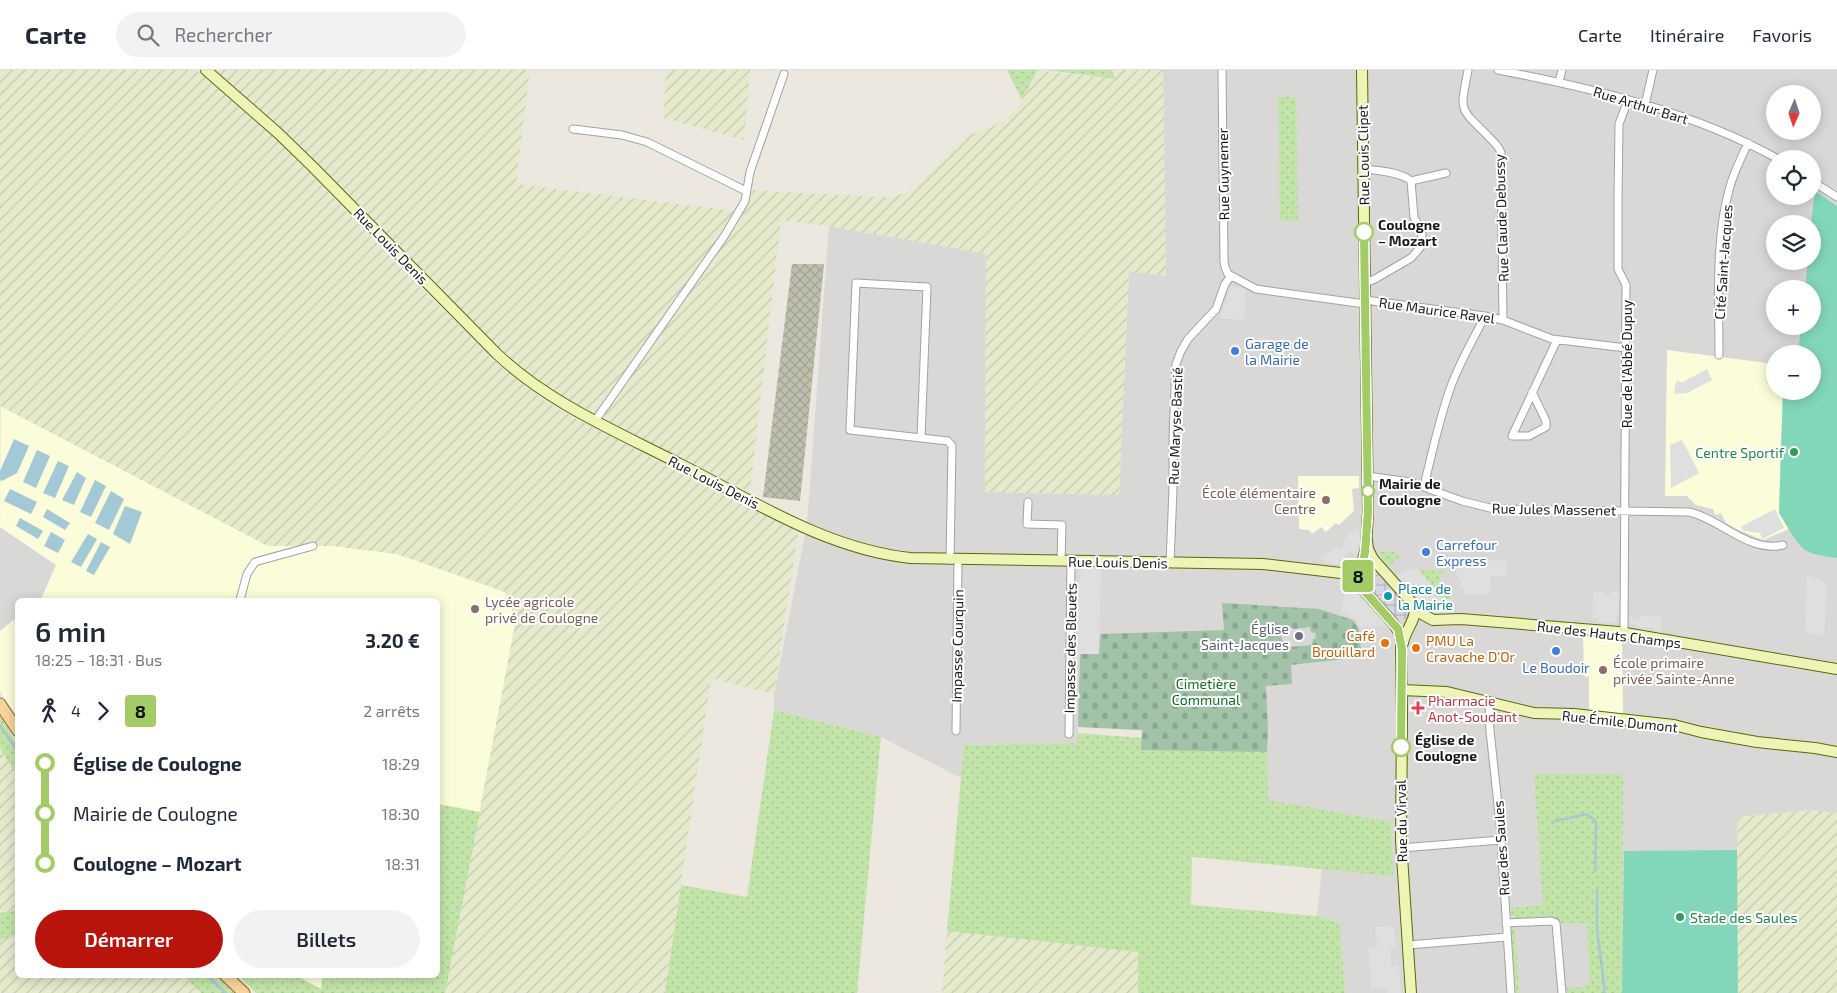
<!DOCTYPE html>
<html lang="fr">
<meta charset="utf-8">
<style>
body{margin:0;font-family:"Exo 2",sans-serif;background:#f2f2f3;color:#1f2937;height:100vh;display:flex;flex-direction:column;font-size:19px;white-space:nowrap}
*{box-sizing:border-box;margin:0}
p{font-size:16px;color:#747a83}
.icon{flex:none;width:28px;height:28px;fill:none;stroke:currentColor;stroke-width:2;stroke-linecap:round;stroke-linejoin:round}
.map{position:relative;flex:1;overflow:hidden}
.details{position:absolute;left:15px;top:528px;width:425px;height:380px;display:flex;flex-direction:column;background:#fff;border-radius:8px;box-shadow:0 2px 12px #0003}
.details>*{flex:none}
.badge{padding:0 10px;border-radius:4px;font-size:18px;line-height:32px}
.needle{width:32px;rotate:183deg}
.buttons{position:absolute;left:1766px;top:15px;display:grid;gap:10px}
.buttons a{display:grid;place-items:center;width:55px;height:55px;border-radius:50%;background:#fff;box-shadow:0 2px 12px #0003;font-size:25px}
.map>.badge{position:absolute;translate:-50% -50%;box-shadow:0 0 0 2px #fff}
.legs{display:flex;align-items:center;gap:8px;height:55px;padding:0 20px;font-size:16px}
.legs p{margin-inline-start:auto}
.summary{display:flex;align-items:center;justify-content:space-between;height:85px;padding:0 20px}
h1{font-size:28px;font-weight:600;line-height:38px}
.cta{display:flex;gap:10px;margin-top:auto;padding:10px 20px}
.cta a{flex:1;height:58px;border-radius:30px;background:#b9140c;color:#fff;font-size:20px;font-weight:600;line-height:58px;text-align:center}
.cta a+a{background:#f2f2f3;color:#1f2937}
ul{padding:0 20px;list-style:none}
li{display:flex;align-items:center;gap:18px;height:50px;font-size:19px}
li i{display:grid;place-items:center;width:8px;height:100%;margin:0 6px;background:currentColor}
li i::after{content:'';width:12px;height:12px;margin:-6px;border:4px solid;border-radius:50%;background:#fff}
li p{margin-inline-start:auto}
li:first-child i{background:linear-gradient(#0000 50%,currentColor 0)}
li:last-child i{background:linear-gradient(currentColor 50%,#0000 0)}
header{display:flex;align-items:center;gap:30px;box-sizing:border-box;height:70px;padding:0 25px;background:#fff;border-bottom:1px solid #e0e1e3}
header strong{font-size:24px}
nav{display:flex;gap:28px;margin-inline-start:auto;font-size:18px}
.search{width:350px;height:45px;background:#f2f2f3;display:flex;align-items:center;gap:12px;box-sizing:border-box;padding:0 18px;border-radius:28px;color:#747a83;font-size:19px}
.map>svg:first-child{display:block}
</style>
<header>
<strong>Carte</strong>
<div class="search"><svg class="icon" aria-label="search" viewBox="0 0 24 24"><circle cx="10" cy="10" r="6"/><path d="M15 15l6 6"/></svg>Rechercher</div>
<nav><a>Carte</a><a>Itinéraire</a><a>Favoris</a></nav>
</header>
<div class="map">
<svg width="1837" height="923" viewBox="0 0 1837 923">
<defs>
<pattern id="construction-cross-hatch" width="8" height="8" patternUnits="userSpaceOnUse" patternTransform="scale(1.25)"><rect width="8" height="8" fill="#bebfad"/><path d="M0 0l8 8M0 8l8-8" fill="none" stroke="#a3a494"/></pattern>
<pattern id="farmland-furrows" width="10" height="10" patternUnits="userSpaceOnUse" patternTransform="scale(1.25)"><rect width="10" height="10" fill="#e6eacc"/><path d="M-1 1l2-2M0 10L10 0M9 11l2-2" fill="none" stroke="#c5c8af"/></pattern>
<pattern id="grass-dots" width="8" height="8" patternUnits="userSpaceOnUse" patternTransform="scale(1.25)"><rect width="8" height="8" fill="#c3e4a8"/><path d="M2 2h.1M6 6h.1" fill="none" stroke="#a7c390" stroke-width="1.8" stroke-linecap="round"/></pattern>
<pattern id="cemetery-stones" width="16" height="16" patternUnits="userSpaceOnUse" patternTransform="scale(1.25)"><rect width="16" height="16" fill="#a3c3a9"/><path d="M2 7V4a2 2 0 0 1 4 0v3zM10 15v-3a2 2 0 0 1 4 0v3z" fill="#8ca791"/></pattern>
<pattern id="plaza-grid" width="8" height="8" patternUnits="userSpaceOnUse" patternTransform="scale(1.25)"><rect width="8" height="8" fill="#d5d5e1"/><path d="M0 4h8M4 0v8" fill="none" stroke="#b6b6c0"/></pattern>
</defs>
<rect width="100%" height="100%" fill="#ece8e0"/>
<path fill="#d9d8d7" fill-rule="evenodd" d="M1163 0H1837V743L1812 740 1738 747 1736 838 1738 923H1345L1340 853 1317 846 1322 798 1392 805 1268 730 1142 668V660L1078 657V673L965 675 961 708 881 667 774 640V624L807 454 829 156 986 183 985 422 1119 425 1129 201 1166 206ZM1775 24H1812V61H1775ZM1775 89H1812V126H1775ZM1775 154H1812V191H1775ZM1775 219H1812V256H1775ZM1775 284H1812V321H1775Z
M0 457 56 495 42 527 39 530H18L17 547 0 561Z"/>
<path fill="#fbfcd9" d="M1667 280 1775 294V321H1783L1779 443 1789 459 1763 470 1734 458 1726 453 1721 443 1715 445 1713 439 1696 435 1687 426H1665Z
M1 336 268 476H333L397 484 505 522 516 549 480 742 438 734V530H39L42 527 56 495 0 457Z
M1298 406H1359V418L1352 419 1354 441 1339 455 1336 453 1326 462 1321 457 1312 464 1309 460 1299 459Z
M17 547V647L0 621V561Z
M1583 566 1622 569 1623 646 1589 643V607L1584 606Z
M295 905H323L321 919Z"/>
<path fill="url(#construction-cross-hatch)" d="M792 194H824L800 431 763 427Z"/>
<path fill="url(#farmland-furrows)" d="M0 0H197L283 75 402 199 498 294 519 311 545 331 580 351 798 462 774 624 711 608 665 923H445L516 549 505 522 397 484 333 476H268L0 336Z
M214 0H530L516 114 736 141 727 157 598 340 593 343 539 313 513 292 310 86Z
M666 0H750L744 70 663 48Z
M1037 0 1115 9 1111 0H1163L1166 206 1129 201 1119 425 985 422 986 184 829 156 781 150 750 422 607 351 605 345 609 335 741 148 753 120 875 127H890L906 123 918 115 951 78 962 68 998 54 1012 45 1022 30Z
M0 678 18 705 17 840 0 843Z
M1812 740 1837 743V923H1738L1736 838 1738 747Z
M947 861 1138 882V923H942Z
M17 866 18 905H183L201 923H0V870Z"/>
<path fill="url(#grass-dots)" d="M1007 0H1037L1022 30Z
M1047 0H1111L1116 9Z
M1278 27H1296L1298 151H1280Z
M1379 482H1395V484H1400L1399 488 1394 489 1393 493 1389 496 1379 485Z
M1418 499 1444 500V502L1439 505 1445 525 1451 524 1449 529 1434 526 1438 522Z
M774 640 881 667 857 923H665L681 815 747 827Z
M0 646 17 674V705L0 678Z
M1111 659H1268L1267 682 1268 730 1391 752 1393 806 1192 787 1191 835 1317 846 1340 853 1345 923H1138V882L947 861 964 675 1077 673 1078 663 1142 668V660Z
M1534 704H1623L1622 923H1565V918L1585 917V915L1590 914 1587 853H1560L1555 848 1517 849 1511 843V838L1543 835Z
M438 734 480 742 445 923H256L238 905H295L321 919 323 905H438Z
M17 840V866L0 870V843Z
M1515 856 1519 923H1514L1511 862Z
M183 905H215L234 923H201Z"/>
<path fill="url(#cemetery-stones)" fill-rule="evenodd" d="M1222 533 1319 539 1353 550 1359 560 1362 587 1291 595 1292 614 1266 616 1268 659 1267 682 1141 680 1142 660 1078 657 1080 584H1099L1100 564 1224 560ZM1310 557 1311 562 1314 563 1316 562 1315 567 1317 568 1313 569 1312 575 1289 577 1282 570 1280 559 1293 558 1294 559Z"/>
<path fill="#82d7ba" d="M1815 121 1837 136V488C1828 487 1813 485 1805 480 1795 472 1786 454 1779 443L1783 321H1812V284H1798L1801 256H1812V219H1805L1808 191H1812L1811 154Z
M1737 780 1738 923H1622L1624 781Z"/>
<path fill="#dfdfdf" d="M1231 216 1246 219 1244 250 1220 248Z
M1707 299 1712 310 1687 323 1674 324 1676 311 1683 312Z
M1682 370 1699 403 1671 418 1670 375Z
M1775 439 1784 458 1762 469 1760 463 1744 461 1741 457Z
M1357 458 1360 462V473L1356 477 1359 481 1355 485 1351 481 1346 485 1350 490 1343 496 1339 492 1337 494 1326 493 1321 489 1336 477 1340 480 1345 475 1342 471Z
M1506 490V507L1492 506 1491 504 1490 524H1464V518H1460V511L1456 503V492Z
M1087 497H1101L1099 584H1078L1079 504 1081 500Z
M1406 499H1418L1438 522 1434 526 1449 529 1451 526 1453 543H1438L1426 537 1397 506Z
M1807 506 1814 507 1827 514 1824 566 1805 562Z
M1346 511 1354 515 1387 552 1382 556 1360 557 1356 549 1341 542Z
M1604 521V524H1611V521H1621L1620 545H1617L1615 553 1598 552V548H1592L1593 522Z
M1629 546 1639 551 1640 546 1662 547 1661 558 1664 565H1656L1653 557H1640L1633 554 1629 556Z
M1394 856 1396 879 1391 880V896H1399L1401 923H1387V918L1371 919 1369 878 1377 877 1375 857Z"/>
<path fill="url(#plaza-grid)" d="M1371 498H1376L1411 538 1408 547 1406 549 1397 550 1366 519 1361 510 1363 503Z"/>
<path fill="#a3c9d7" d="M14 369 29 376 17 403 2 411 0 410V401Z
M37 380 50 386 36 418 23 412Z
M58 391 69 396 55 428 43 423Z
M77 402 86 408 74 435 62 430Z
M95 410 106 416 91 447 80 442Z
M10 419 37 432 31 444 4 431Z
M111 421 124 429 109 460 95 453Z
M125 436 142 442 130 474 113 464Z
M47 439 70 453 65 460 43 447Z
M20 448 43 461 38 469 16 456Z
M51 462 65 470 58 483 44 476Z
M88 464 97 469 81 497 71 492Z
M101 472 110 477 94 505 86 501Z"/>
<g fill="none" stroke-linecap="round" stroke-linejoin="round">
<path stroke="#a3c9d7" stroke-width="2.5" d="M0 655 18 682
M1555 751 1587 744 1596 752 1595 801
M1597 820V859L1605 923
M206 905 226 923"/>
<g stroke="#a2a2a2" stroke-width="9">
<path id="street" d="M1222 0 1224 191 1225 197 1228 204 1256 219 1365 234
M1468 0C1461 40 1457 36 1487 65 1492 71 1499 75 1501 83L1503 250
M1498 0C1592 18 1694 42 1778 89
M1559 12 1562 0
M1645 35 1653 0
M573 59 622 65 647 72 746 121
M1363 99C1376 100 1401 102 1411 111
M1411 111 1446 103
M1812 111 1837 127
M1365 213 1375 209 1411 188 1420 178 1422 164 1414 147 1411 111
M1365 230 1485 246 1503 250 1552 269 1626 278
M1719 285C1719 233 1715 170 1729 120 1733 104 1741 88 1748 73
M1532 322 1546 351V357L1529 366H1512L1557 270
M595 351 725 165 745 131 750 102 784 4
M921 367 927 217 856 213 850 360 948 371 952 376 950 490
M1367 406 1410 412 1462 431 1494 439 1689 442C1721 449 1748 483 1783 475
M1424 416C1432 383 1439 350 1450 319 1459 293 1473 270 1485 246
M1028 432 1027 454 1062 455 1061 491
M1170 493 1173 419V367L1176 294 1181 281 1188 269 1216 239 1225 214 1231 206
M240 530 247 504 255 492 313 476
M1624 563 1626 215 1618 199V131L1619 54 1628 30
M1489 632 1490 661 1500 753 1511 923
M956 661 958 490
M1069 664 1071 491
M1401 778 1501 770
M1506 853 1551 851 1556 853 1562 923
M1408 875 1507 867"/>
</g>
<g stroke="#5a680b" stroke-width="12">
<path id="secondary" d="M206 0 278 63 312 96 497 284C550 334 618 362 682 395 755 432 827 479 910 488L1263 494 1358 505
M1367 470 1368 479 1373 489 1422 544 1433 550 1461 549 1619 562 1837 599
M1361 499 1366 477 1368 442 1362 0
M1360 500 1357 507 1360 516 1393 553 1399 562 1401 570 1402 645 1401 771 1411 923
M1403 573C1405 560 1418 548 1414 535
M1402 620 1447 622 1534 643 1574 644 1674 655 1701 662 1757 672 1815 678 1837 682"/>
</g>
<g stroke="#886409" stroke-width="13">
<path id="primary" d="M0 634 18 661
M225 905 244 923"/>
</g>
<use href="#street" stroke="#fff" stroke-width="7"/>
<use href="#secondary" stroke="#eef4b6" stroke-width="10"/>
<use href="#primary" stroke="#f5d39c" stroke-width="11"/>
</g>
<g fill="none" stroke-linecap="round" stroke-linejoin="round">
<g stroke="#fff" stroke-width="11">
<path id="line-1" d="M1364 162 1368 442 1365 482 1362 499 1358 507 1360 516 1398 559 1402 579 1401 677"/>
</g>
<use href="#line-1" stroke="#a3cc66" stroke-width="8"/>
</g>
<g fill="#fff" stroke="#a3cc66" stroke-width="2.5">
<circle cx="1364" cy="162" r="9"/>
<circle cx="1368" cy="421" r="6"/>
<circle cx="1401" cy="677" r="9"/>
</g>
<g fill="#3f7fe0" stroke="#fff" stroke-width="2">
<circle cx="1235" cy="281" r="5"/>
<circle cx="1426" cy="482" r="5"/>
<circle cx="1556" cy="581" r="5"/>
</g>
<g fill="#2e9e5b" stroke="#fff" stroke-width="2">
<circle cx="1794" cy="382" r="5"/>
<circle cx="1680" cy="847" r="5"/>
</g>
<g fill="#8d6e63" stroke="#fff" stroke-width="2">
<circle cx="1326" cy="430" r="5"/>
<circle cx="475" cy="539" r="5"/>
<circle cx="1603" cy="600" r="5"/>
</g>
<circle fill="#0f9aa8" stroke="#fff" stroke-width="2" cx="1388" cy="526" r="5"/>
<circle fill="#6b7280" stroke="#fff" stroke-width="2" cx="1299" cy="566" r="5"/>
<g fill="#e8710a" stroke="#fff" stroke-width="2">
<circle cx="1385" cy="573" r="5"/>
<circle cx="1416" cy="578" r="5"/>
</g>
<path fill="#e0444e" stroke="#fff" stroke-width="2" d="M1415.5 630.5h5v5h5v5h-5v5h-5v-5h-5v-5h5z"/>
<g text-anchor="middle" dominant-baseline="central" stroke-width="4" stroke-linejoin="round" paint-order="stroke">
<g font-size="14" fill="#1b1b1b" stroke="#fff">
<text transform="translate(1641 35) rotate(17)">Rue Arthur Bart</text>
<text transform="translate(1363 85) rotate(-91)">Rue Louis Clipet</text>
<text transform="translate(1223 104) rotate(-91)">Rue Guynemer</text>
<text transform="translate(1501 148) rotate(-92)">Rue Claude Debussy</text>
<text transform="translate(391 176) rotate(46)">Rue Louis Denis</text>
<text transform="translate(1723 192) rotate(-86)">Cité Saint-Jacques</text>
<text transform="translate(1437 240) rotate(8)">Rue Maurice Ravel</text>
<text transform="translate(1626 294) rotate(-90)">Rue de l'Abbé Dupuy</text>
<text transform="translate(1175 356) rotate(-88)">Rue Maryse Bastié</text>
<text transform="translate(714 412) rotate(27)">Rue Louis Denis</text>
<text transform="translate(1554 439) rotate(1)">Rue Jules Massenet</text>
<text transform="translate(1118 492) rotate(1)">Rue Louis Denis</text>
<text transform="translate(1609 564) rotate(7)">Rue des Hauts Champs</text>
<text transform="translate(957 576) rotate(-89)">Impasse Courquin</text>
<text transform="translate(1070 578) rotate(-89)">Impasse des Bleuets</text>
<text transform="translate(1620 651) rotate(6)">Rue Émile Dumont</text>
<text transform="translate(1401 751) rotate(-91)">Rue du Virval</text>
<text transform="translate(1501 778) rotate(-94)">Rue des Saules</text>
</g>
<g font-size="14" font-weight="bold" fill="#1b1b1b" stroke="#fff" text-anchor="start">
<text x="1378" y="154">Coulogne<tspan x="1378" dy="16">– Mozart</tspan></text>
<text x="1379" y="413">Mairie de<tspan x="1379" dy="16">Coulogne</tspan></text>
<text x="1415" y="669">Église de<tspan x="1415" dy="16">Coulogne</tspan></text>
</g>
<g font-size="14" fill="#366cbe" stroke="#fff" text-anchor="start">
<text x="1245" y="273">Garage de<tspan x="1245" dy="16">la Mairie</tspan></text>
<text x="1436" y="474">Carrefour<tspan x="1436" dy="16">Express</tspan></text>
<text x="1556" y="597" text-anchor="middle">Le Boudoir</text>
</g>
<g font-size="14" fill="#27864d" stroke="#fff" text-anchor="end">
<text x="1784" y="382">Centre Sportif</text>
<text x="1690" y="847" text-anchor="start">Stade des Saules</text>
</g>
<g font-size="14" fill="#785e54" stroke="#fff" text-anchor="start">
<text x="1316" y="422" text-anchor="end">École élémentaire<tspan x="1316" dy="16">Centre</tspan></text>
<text x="485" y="531">Lycée agricole<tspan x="485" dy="16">privé de Coulogne</tspan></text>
<text x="1613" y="592">École primaire<tspan x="1613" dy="16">privée Sainte-Anne</tspan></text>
</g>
<g font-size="14" fill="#0d838f" stroke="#fff" text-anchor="start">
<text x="1398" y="518">Place de<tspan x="1398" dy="16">la Mairie</tspan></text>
</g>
<g font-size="14" fill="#5b616d" stroke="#fff" text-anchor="end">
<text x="1289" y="558">Église<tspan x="1289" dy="16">Saint-Jacques</tspan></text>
</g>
<g font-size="14" fill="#c56008" stroke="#fff" text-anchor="end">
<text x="1375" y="565">Café<tspan x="1375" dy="16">Brouillard</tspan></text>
<text x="1426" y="570" text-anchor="start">PMU La<tspan x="1426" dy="16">Cravache D'Or</tspan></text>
</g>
<g font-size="14" fill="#11701e" stroke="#fff">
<text x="1206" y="613">Cimetière<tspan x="1206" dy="16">Communal</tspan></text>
</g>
<g font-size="14" fill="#be3a42" stroke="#fff" text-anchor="start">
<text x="1428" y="630">Pharmacie<tspan x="1428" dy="16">Anot-Soudant</tspan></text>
</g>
</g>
</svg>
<div class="buttons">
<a><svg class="needle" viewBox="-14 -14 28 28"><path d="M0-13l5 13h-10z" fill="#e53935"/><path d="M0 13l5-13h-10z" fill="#747a83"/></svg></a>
<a><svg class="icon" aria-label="locate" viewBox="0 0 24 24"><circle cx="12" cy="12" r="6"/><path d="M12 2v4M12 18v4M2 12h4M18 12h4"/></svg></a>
<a><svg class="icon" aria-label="layers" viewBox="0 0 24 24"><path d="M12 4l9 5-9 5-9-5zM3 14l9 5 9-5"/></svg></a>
<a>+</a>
<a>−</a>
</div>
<b class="badge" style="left:1358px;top:506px;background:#a3cc66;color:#111">8</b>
<section class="details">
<div class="summary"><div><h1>6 min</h1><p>18:25 – 18:31 · Bus</p></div><b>3.20 €</b></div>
<div class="legs"><svg class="icon" aria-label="walk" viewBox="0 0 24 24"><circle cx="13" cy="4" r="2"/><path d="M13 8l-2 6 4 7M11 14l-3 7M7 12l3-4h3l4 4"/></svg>4<svg class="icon" aria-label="forward" viewBox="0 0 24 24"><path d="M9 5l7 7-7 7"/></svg><b class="badge" style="background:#a3cc66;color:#111">8</b><p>2 arrêts</p></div>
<ul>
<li><i style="color:#a3cc66"></i><b>Église de Coulogne</b><p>18:29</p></li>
<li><i style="color:#a3cc66"></i><span>Mairie de Coulogne</span><p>18:30</p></li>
<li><i style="color:#a3cc66"></i><b>Coulogne – Mozart</b><p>18:31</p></li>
</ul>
<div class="cta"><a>Démarrer</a><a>Billets</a></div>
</section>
</div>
